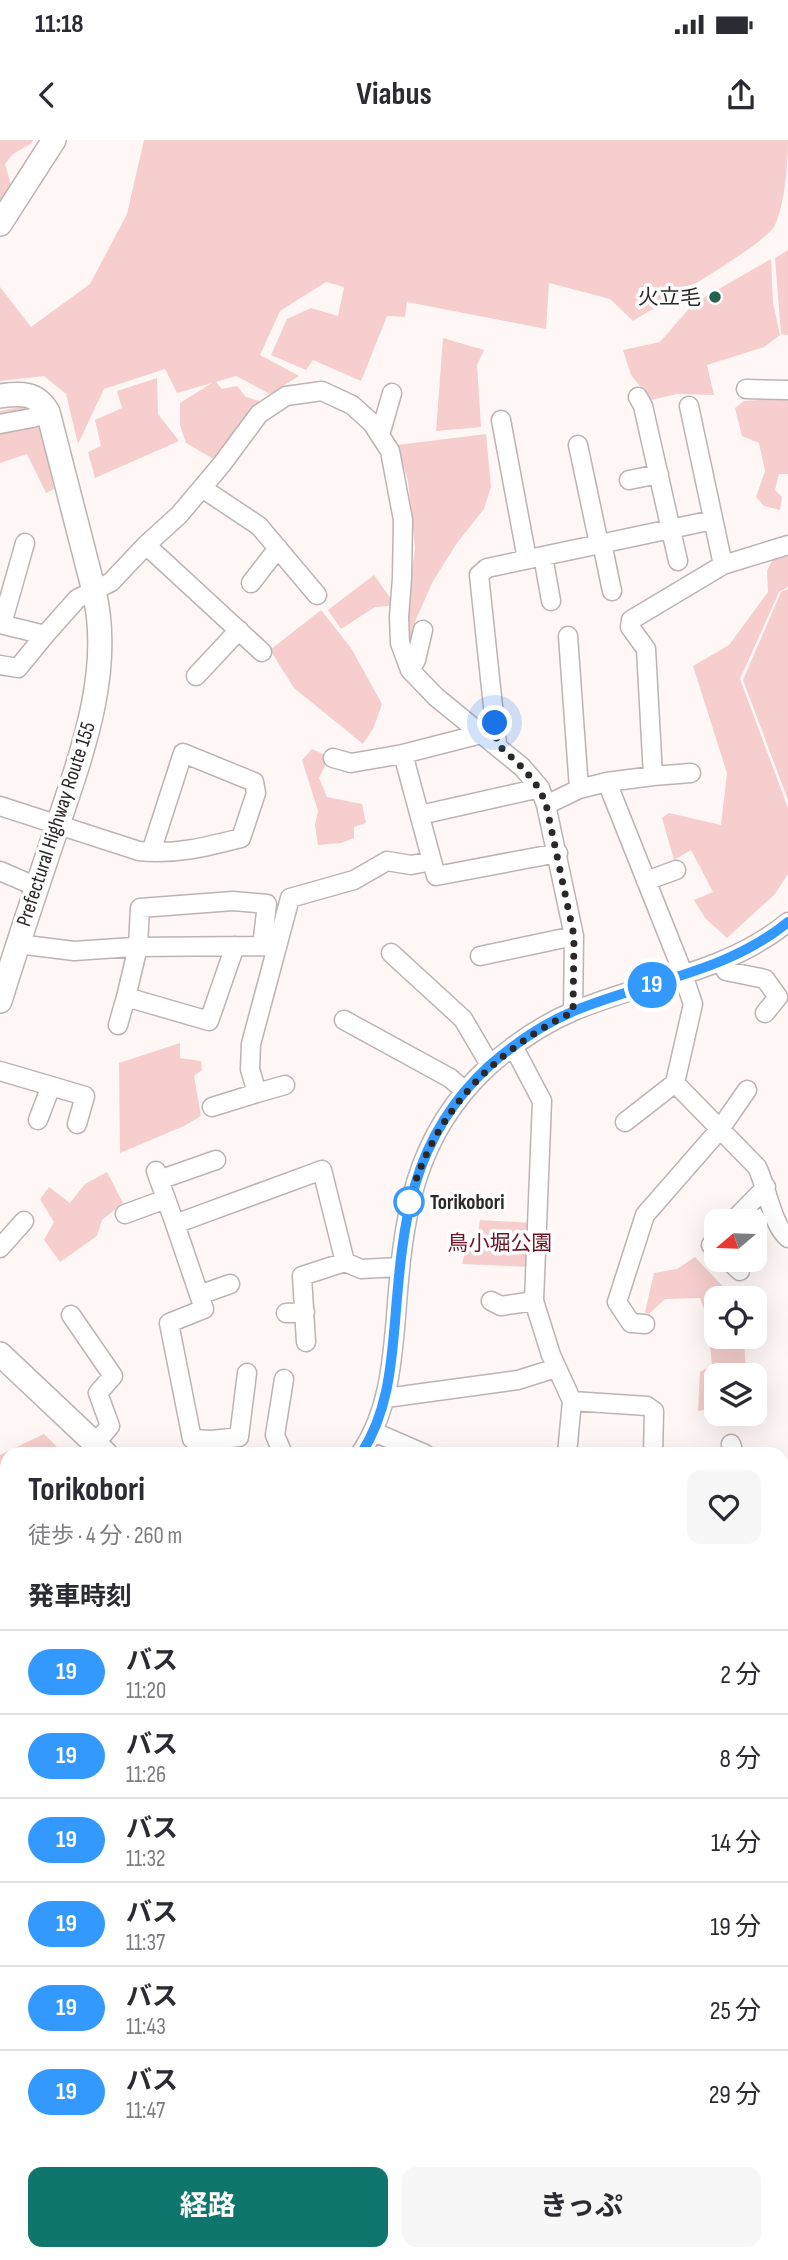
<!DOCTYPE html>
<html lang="ja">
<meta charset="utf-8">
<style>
body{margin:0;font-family:"Sofia Sans Condensed","Noto Sans JP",sans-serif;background:#f7f7f7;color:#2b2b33;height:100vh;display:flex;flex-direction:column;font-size:26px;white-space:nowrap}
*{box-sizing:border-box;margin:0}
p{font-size:23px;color:#7c7c81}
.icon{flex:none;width:38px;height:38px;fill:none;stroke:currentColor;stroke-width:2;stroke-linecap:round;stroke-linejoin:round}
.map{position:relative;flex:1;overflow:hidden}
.side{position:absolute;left:0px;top:1307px;width:789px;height:814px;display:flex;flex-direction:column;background:#fff;border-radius:21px 21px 0 0;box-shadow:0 7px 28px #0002}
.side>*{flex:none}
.badge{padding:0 14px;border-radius:23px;font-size:24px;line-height:46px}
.needle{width:46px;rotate:251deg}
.fabs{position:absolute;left:704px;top:1069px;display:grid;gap:14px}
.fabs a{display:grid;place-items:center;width:63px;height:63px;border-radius:14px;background:#fff;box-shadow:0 7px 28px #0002;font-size:35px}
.you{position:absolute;width:35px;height:35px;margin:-18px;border:5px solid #fff;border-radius:50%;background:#1a73e8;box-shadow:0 0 0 10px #1a73e833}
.map>.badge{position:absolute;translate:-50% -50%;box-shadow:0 0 0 4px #fff}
h2{padding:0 28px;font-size:26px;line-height:63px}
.round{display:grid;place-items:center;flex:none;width:74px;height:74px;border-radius:14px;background:#f7f7f7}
.summary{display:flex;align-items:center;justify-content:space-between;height:119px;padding:0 28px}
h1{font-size:33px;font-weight:700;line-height:52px}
.primary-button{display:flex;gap:14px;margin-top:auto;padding:14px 28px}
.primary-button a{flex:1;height:80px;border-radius:14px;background:#0f766e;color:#fff;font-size:28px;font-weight:700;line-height:80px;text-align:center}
.primary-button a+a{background:#f7f7f7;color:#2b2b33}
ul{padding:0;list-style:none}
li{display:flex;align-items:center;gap:21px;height:84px;padding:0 28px;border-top:2px solid #e1e1e2}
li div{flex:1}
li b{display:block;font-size:26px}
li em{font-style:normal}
li .badge{min-width:77px;font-weight:700;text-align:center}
.status{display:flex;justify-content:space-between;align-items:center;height:49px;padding:0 35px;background:#fff;direction:ltr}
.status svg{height:19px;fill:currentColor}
header{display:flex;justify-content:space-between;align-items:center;height:91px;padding:0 28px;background:#fff;font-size:32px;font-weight:700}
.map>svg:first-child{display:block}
</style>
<div class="status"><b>11:18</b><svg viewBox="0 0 49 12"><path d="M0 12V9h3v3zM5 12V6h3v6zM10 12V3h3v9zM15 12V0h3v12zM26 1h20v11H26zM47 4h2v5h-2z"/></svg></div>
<header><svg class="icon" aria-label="back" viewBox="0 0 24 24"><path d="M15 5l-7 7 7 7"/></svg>Viabus<svg class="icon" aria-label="share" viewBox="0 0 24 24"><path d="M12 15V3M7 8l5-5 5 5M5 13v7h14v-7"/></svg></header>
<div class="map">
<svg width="788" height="2120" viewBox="0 0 788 2120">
<rect width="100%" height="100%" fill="#fef7f6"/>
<path fill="#f5cecd" d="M0 0H33L32 3 13 14 5 24 11 45 0 64Z
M144 0H788C788 23 785 64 775 85 767 104 657 166 633 181L610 159 549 143 546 189 407 162 405 177 387 176 361 241 313 220 306 230 271 215 287 179 311 168 338 176 344 147 326 142 280 171 260 215 299 236 270 254 236 236 216 242 222 249 237 246 246 257 266 263 217 321 186 303 180 285V263L212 243 177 253 165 229 104 249 78 304 66 254 44 236 0 241V147L31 187 90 144 127 74Z
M788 110V195L781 194 775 118Z
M771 119 773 163 780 195 764 207 707 225 714 255 677 254 651 260 631 235 623 210 660 202 693 164Z
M443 198 484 210 477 225 481 287 436 291Z
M157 238 158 274 179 301 95 338 88 312 101 306 95 280 122 268 117 251Z
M788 258V334H779L775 350 782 357 780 370 764 366 756 357 765 331 759 303 742 296 735 268 744 261Z
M25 266 41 287 54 349 46 353 27 314 0 323V271Z
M486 294 491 347 484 369 457 403 433 441 415 482 414 506 409 505 405 485 415 408 408 341 397 305Z
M788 414V447L779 452 740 539 788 668V734L775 754 727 798 705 778 694 760 713 752 691 710 674 720 662 678 669 673 721 685 727 633 693 526 729 505 768 452 767 431 774 417Z
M374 435 394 463 388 466 375 467 341 489 328 470Z
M788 449V660L743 540 781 452Z
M321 470 351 508 382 564 373 589 363 604 294 548 270 510Z
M312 609 329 617 319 638 327 657 362 664 366 683 354 687V698L341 703 318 705 315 685 318 671 302 620Z
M180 903V918L201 921 202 930 194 936 201 976 184 986 120 1013 119 923Z
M107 1032 123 1063 102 1080 97 1096 60 1122 44 1100 54 1082 40 1059 49 1047 70 1063 85 1044Z
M480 1080 532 1083 530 1127 462 1124 465 1111 477 1098Z
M695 1117 734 1158H716V1197H744L746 1235 716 1236V1268L698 1271 700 1232 712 1225 707 1178 700 1158 665 1159 649 1174 645 1172 654 1133 677 1129Z
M44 1294 64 1314H7V1401H5L0 1390V1315Z
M0 1400 7 1405V1479L0 1489Z
M7 1483V1602L0 1597V1493Z
M0 1892 7 1893V2114L92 2115 58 2120H0Z"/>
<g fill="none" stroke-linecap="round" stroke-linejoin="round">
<g stroke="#bcb3b3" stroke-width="21">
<path id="minor" d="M746 249 788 250
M638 257 643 266 678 421
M501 280 527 419
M0 284 32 278 48 272
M380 295 392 253
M578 305 599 404
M629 340 659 334
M202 348 259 386 317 455
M602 403 612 451
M146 405 262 512
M543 416 551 461
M723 425 788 405
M251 443 278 408
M0 484 45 495 77 459 111 442 146 405 179 375 222 324 259 274 286 256 322 251 352 265 372 283 390 311 403 380 402 438 399 477 400 503 410 530 436 557 522 627 540 648 546 665 574 796 573 871
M2 484 25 403
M568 496 579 649
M0 525 18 528 45 495
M410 530 416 520 423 490
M196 536 239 490
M497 604 479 435 487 428 713 380
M403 614 436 736 558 713
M333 618 351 623 403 614 481 594
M653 636 691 633
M607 642 653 636 646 509 630 487 631 480 723 425 689 266
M546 665 579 649 607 642 679 823 693 864 675 943 757 1027C767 1047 772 1085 788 1098
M0 666 139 711C175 715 206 707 241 698L256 653 254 642 183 613 151 712
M420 675 540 648
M0 731 37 747
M646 741 676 730
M18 804 74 811 133 807 273 806
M235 806 209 881 126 857 138 807 140 768 233 761 267 764 262 806
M391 813 463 879 490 925
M480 816 574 796
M721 822 726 831 765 839 778 857 765 873
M344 880 450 938 465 951
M118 885 126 857
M513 906 542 961 534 1161 551 1215 572 1261 567 1314
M0 931 85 956 77 984
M257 953 285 945
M212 967 257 953 250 929 251 904 290 758 354 740 387 721 411 725 432 721
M38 980 51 946
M625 982 675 943
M156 1031 175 1084
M159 1040 216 1020
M125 1074 166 1059
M732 1082 766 1047
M716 1099 711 1105 716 1109
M0 1108 24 1081
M728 1120 740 1131
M199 1155 230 1144
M491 1161 501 1166 534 1161
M286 1173 305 1172
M71 1175 113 1236 98 1253 110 1286 95 1304
M645 1184 631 1183 617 1162 645 1075 720 989 747 950
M306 1202 302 1136 345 1122
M386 1258 518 1240 556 1228
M572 1261 647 1266 654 1271 653 1314
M374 1292 425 1314
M212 1300 239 1297 247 1233
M731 1304 734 1314
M213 1314 212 1300 192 1299 169 1183 204 1169 175 1084 322 1030 345 1122 361 1129 399 1127
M283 1314 275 1295 284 1239
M360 1314C388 1273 392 1225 396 1177 403 1079 412 997 489 926 514 904 543 884 574 871 646 841 726 833 788 782
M782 1363 788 1362
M782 1482 788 1483
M782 1607 788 1603
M0 1622 7 1623
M782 1657 788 1668
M782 1700 788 1702
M0 1738 7 1733
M782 1764 788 1743
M782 1831 788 1837
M782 2058 788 2068
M467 2114 475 2120
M560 2114 561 2120
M652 2114 657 2120
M135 2119 198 2116 199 2120
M340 2120 342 2114"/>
</g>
<g stroke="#bcb3b3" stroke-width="26">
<path id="major" d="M0 84 54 0
M0 256C20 253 37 252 48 272L94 451C114 534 79 621 53 699 35 753 17 806 0 861
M0 1214 106 1314
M782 1955 788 1961"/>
</g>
<use href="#minor" stroke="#fff" stroke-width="18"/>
<use href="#major" stroke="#fff" stroke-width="23"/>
</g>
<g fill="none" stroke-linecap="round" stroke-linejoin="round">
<g stroke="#fff" stroke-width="16">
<path id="line" d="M361 1314C387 1274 391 1229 395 1182 403 1082 410 999 489 926 514 904 543 884 574 871 646 841 726 833 788 782"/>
</g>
<use href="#line" stroke="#39f" stroke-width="10"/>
<path stroke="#2b2827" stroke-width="7" stroke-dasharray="0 12.6" d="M409 1062C433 974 492 911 573 872L574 796 546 664C536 638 518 623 497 604L495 583"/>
</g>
<circle fill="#26634f" stroke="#fff" stroke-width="2.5" cx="715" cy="157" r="7"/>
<circle fill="#fff" stroke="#39f" stroke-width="3.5" cx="409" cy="1062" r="14"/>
<g text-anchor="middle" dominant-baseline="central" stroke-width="7" stroke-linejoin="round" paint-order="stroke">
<g font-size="21" fill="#2b2827" stroke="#fff" text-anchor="end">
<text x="701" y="157">火立毛</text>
</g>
<g font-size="21" fill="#2b2827" stroke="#fff">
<text transform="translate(56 684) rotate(-72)">Prefectural Highway Route 155</text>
</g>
<g font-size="21" font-weight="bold" fill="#2b2827" stroke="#fff" text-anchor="start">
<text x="430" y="1062">Torikobori</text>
</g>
<g font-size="21" fill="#6e1420" stroke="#fff">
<text x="500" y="1103">鳥小堀公園</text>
</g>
</g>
</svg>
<div class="fabs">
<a><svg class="needle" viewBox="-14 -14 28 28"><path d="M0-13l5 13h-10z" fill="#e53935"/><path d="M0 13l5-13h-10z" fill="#7c7c81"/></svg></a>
<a><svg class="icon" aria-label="locate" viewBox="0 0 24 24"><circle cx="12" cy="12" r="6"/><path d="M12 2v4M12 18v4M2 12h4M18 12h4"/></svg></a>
<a><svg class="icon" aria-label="layers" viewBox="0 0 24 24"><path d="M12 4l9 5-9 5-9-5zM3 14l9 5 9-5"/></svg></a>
</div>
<div class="you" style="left:495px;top:583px"></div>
<b class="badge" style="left:652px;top:845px;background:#39f;color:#fff">19</b>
<section class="side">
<div class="summary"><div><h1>Torikobori</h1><p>徒歩 · 4 分 · 260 m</p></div><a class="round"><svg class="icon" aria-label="heart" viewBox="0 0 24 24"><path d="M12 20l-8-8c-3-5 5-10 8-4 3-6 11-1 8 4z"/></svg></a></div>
<h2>発車時刻</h2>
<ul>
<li><span class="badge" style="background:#39f;color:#fff">19</span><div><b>バス</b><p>11:20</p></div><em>2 分</em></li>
<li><span class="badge" style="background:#39f;color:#fff">19</span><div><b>バス</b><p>11:26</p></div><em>8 分</em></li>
<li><span class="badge" style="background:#39f;color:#fff">19</span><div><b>バス</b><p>11:32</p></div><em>14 分</em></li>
<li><span class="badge" style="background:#39f;color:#fff">19</span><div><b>バス</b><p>11:37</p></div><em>19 分</em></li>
<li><span class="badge" style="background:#39f;color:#fff">19</span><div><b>バス</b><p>11:43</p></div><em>25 分</em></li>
<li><span class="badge" style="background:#39f;color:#fff">19</span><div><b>バス</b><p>11:47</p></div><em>29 分</em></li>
</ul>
<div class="primary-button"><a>経路</a><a>きっぷ</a></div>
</section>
</div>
